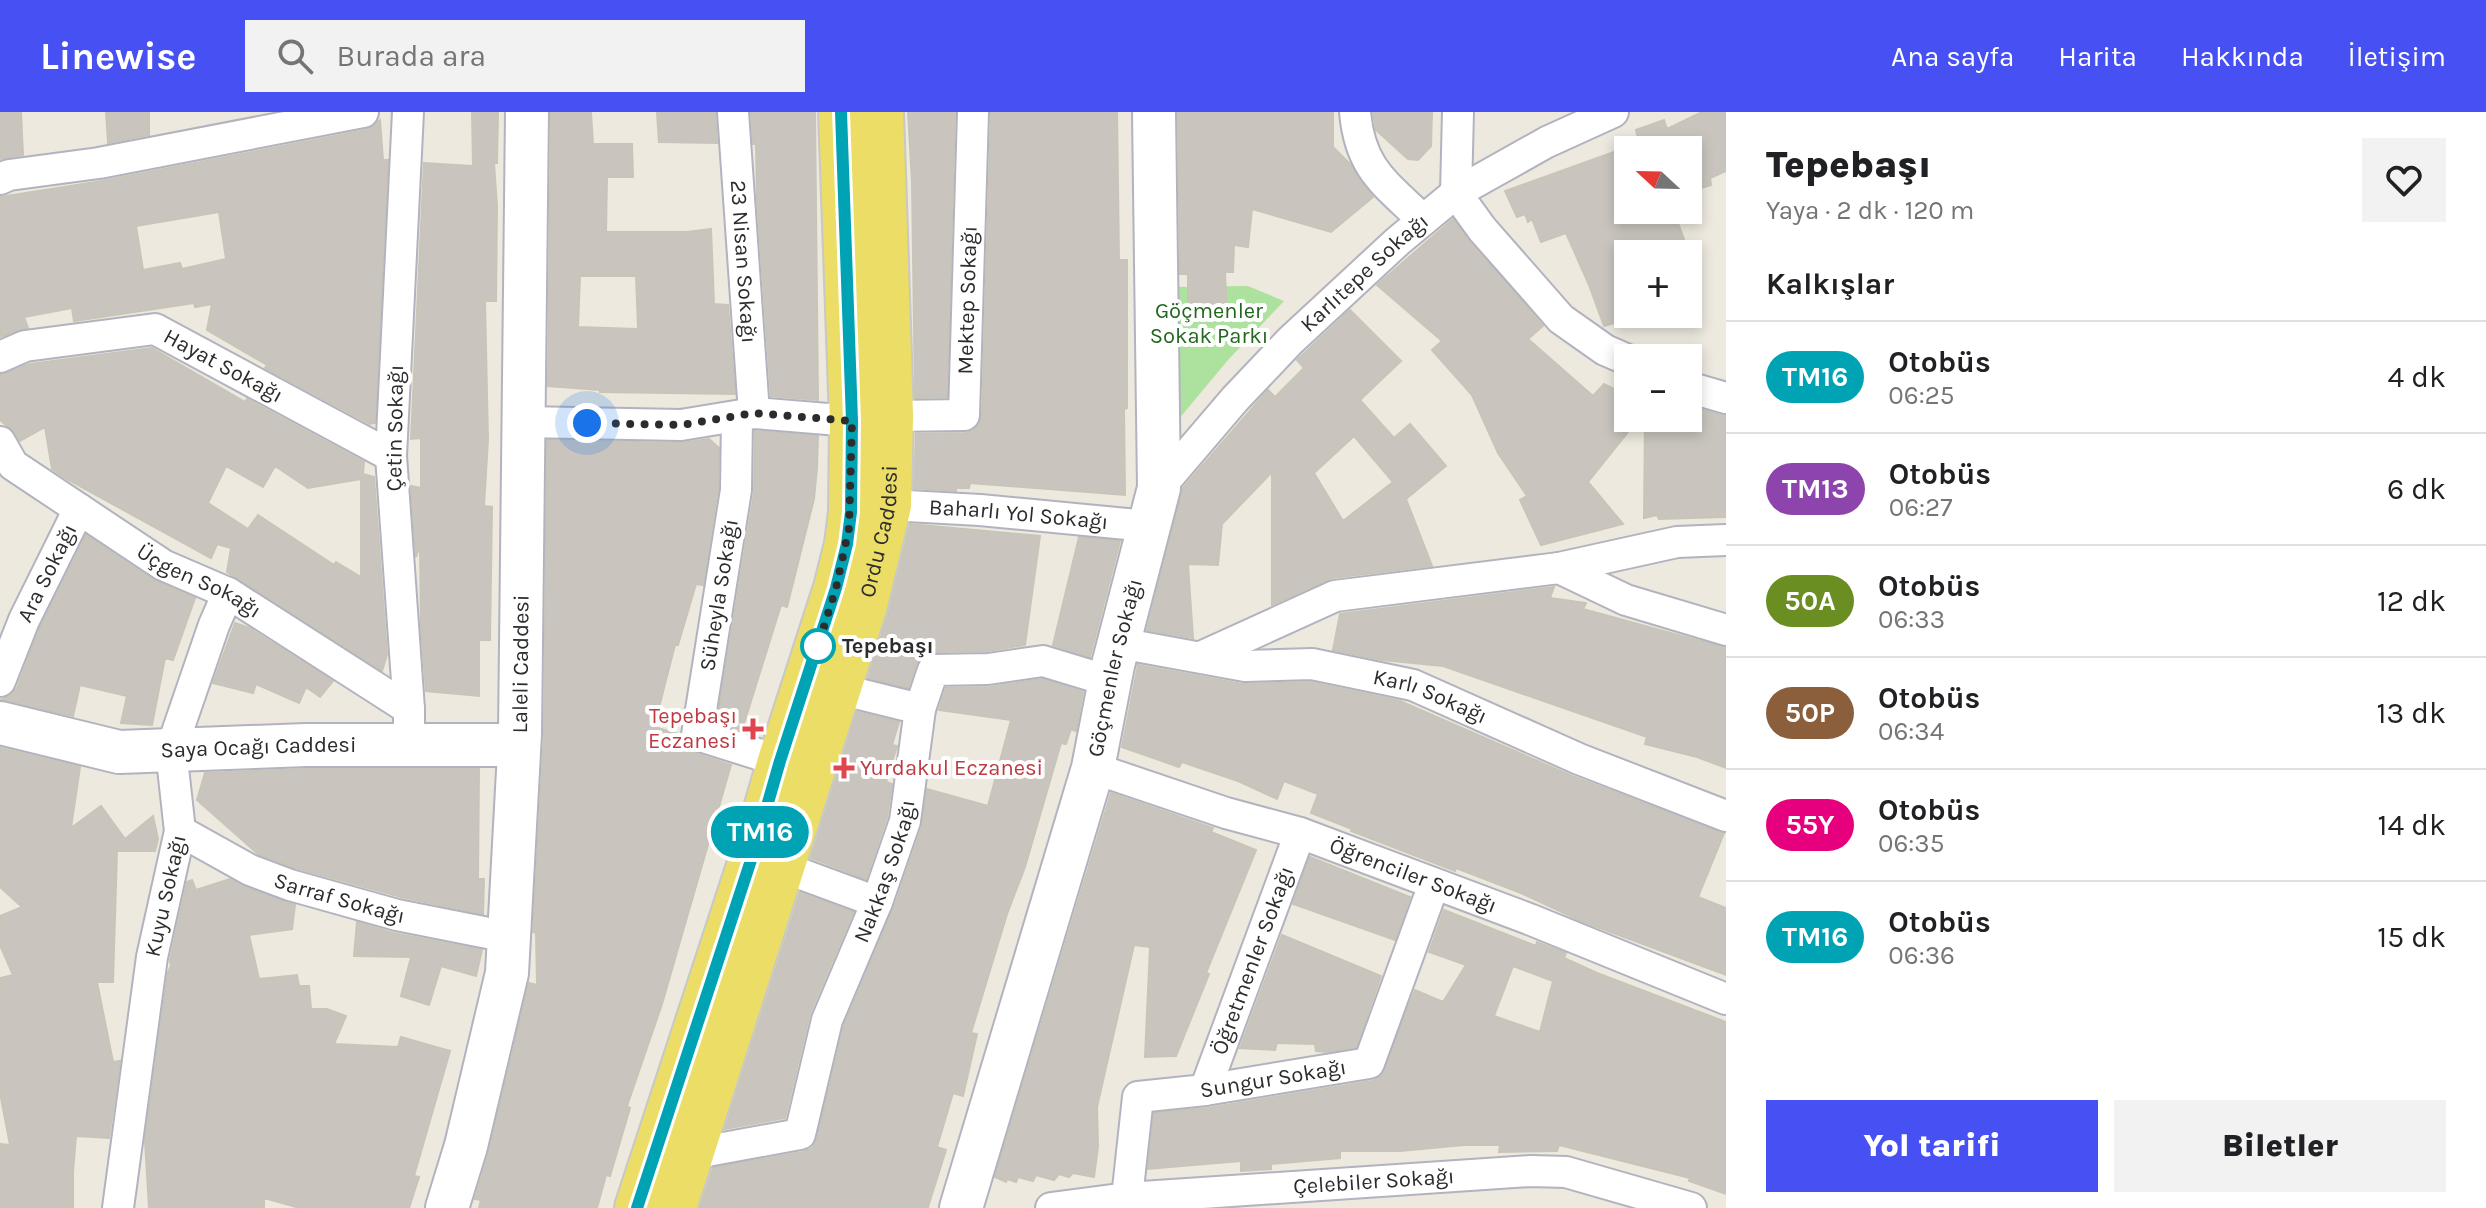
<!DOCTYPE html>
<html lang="tr">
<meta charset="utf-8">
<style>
body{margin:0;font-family:Karla,sans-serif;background:#f2f2f2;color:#202124;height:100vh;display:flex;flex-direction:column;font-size:30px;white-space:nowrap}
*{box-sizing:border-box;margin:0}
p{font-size:26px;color:#757577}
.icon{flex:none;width:44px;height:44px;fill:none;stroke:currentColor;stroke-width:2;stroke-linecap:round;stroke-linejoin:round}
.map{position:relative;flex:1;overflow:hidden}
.sheet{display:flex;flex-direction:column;background:#fff;width:760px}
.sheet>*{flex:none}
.badge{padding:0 16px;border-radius:26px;font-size:28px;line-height:52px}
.needle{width:52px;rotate:292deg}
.fabs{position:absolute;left:1614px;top:24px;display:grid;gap:16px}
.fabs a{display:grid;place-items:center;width:88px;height:88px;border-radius:0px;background:#fff;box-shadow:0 4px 12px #0003;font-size:40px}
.you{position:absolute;width:40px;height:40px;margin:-20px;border:6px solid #fff;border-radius:50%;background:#1a73e8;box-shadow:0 0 0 12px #1a73e833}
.map>.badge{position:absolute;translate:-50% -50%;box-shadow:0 0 0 4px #fff}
h2{padding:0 40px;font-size:30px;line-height:72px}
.round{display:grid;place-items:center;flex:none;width:84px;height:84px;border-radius:0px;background:#f2f2f2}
.summary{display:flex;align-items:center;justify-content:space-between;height:136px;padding:0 40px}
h1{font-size:38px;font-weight:800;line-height:60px}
.action{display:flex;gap:16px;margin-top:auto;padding:16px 40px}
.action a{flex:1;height:92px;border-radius:0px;background:#4750f2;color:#fff;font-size:32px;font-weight:800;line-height:92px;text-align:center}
.action a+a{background:#f2f2f2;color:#202124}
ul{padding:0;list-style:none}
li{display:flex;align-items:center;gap:24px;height:112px;padding:0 40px;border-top:2px solid #e0e0e0}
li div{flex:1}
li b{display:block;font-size:30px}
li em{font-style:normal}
li .badge{min-width:88px;font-weight:700;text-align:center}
header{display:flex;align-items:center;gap:48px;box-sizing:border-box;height:112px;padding:0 40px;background:#4750f2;color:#fff}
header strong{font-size:38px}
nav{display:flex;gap:44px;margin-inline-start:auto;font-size:28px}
.search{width:560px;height:72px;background:#f2f2f2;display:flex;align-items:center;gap:20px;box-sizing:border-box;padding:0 28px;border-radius:0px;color:#757577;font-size:30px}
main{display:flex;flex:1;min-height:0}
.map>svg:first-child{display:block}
</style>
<header>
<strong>Linewise</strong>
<div class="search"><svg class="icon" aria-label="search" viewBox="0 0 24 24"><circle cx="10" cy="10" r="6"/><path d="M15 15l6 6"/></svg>Burada ara</div>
<nav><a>Ana sayfa</a><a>Harita</a><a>Hakkında</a><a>İletişim</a></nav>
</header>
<main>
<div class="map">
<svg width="1726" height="1096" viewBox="0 0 1726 1096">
<rect width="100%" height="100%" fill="#ede9df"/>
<path fill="#ace19e" d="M1248 174 1284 189 1228 248 1168 320 1172 175Z"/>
<path fill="#c9c5be" stroke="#c8c5b8" stroke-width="2" fill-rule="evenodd" d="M0 0H21L23 43 0 47Z
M106 0H149V23L108 31Z
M472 0H498L497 51H494L497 94 496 189H485L488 328 484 394 492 395 490 528H479V584L426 579 421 515 420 432 416 445 411 374 421 376V326L411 327 424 51 473 54Z
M551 0H591L593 32H632L633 65H607L606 120H687L711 117 714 192 728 193 735 282 600 280V278L548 274ZM580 164H636L638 217 578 215Z
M657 0H715L717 31 659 30Z
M751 0H815L818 288 771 284 757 86 756 32H753Z
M908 0H955L947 285 915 286 912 71Z
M991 0H1117L1119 148H1127V296L1124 297 1125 383 970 371 969 376H956V379L914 376 916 322 965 321 974 318 982 304Z
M1178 0H1333V35L1350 52 1373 85 1331 120 1252 97 1248 135 1234 133 1233 160H1225L1227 205 1188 206V162H1180Z
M1373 0H1432L1431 34 1418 48 1408 47 1376 18Z
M1702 0H1726V59L1710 66 1711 73 1688 80V38H1628V98H1673L1688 138 1676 142H1628V207L1604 214 1589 173 1566 121 1541 130 1532 107 1528 110 1525 102 1517 105 1505 79 1628 35 1639 30 1636 18 1664 8 1667 17Z
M380 8 383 48H388L375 311 370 312 265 256 267 253 207 218 212 192 195 195 194 191 74 209 72 196 24 205 28 216 0 225V85L102 69 366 18ZM219 100 226 147 182 157 180 151 143 158 136 114Z
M1453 107 1543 214 1528 227 1593 284 1604 272 1628 284V320L1588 370 1623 412 1541 433 1520 388 1527 384 1498 341 1472 283 1432 238 1442 229 1377 173Z
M1350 198 1401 249 1360 288 1394 326 1410 312 1446 354 1406 387 1432 454 1332 466 1272 493V360L1222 412 1218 453 1188 452 1193 526 1147 518 1183 376 1268 278 1275 285 1304 256 1297 248ZM1354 324 1393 370 1343 409 1314 361Z
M152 236 245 290 247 287 364 350 363 362 374 365 387 543 382 559 227 460 231 436 217 432 211 446 65 366 52 357 45 315 20 329 15 321 0 308V263L30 252ZM226 354 263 375 275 354 308 376 361 367V465L336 450 334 453 258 403 248 417 208 391Z
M1688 294 1726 304V405L1659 407 1657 403 1644 406 1645 306H1688Z
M755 319 818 324 817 356 814 387 787 495 781 493 742 618 717 610 754 381Z
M709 327 719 336 718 376 703 473 696 472 678 533H675L654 615 679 622 684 635 691 640 731 653 662 892 627 994 630 996 610 1064 606 1063 597 1096H479L481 1088 475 1087 489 1040 529 871 537 873 536 821 533 820 544 622 547 328 681 331Z
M910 412 1040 424 1025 533 987 539 933 540 923 543 916 552 908 576 868 566 889 499Z
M86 423 153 468 195 486 173 548 165 546 152 613 121 611 127 584 80 573 73 604 0 588 11 583 17 576 40 515Z
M1079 425 1120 429 1090 545 1053 533Z
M1554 475 1550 486 1586 491 1583 497 1726 536V656L1697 645 1645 632 1647 625 1443 554 1382 548 1333 538 1340 502Z
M235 511 249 516 333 569 320 585 306 575 299 591 256 572 253 581 213 571Z
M1138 553 1242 572 1310 570 1400 589 1572 664 1724 721 1698 785 1726 796V863L1581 809 1521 781 1456 756 1455 759 1351 719 1352 717 1311 701 1318 682 1284 669 1277 687 1238 669 1182 650 1179 655 1122 635Z
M1042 567 1083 580 1076 619 1071 617 1066 632 1061 631 1025 755 1007 802 971 921 977 922 963 984 953 981 937 1035 946 1038 928 1095 700 1096 713 1056 803 1040 812 1036 817 1027 844 914 894 796 922 715 927 677 988 694 1011 608 939 598 946 576 990 575Z
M857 600 899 610 892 633 897 634 886 670 892 672 887 705 866 767 811 746Z
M0 636 80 655 71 716 101 694 125 727 153 704 158 727 155 739H117L113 870H97L113 950 120 949 109 1026 76 1024 73 1060V1096H0V1032L10 1033 0 981V866L13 863 0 833V804L22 795 0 775Z
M306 657H479L478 767H484L483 802 401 785 296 756 258 742 197 688 205 661Z
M1111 681 1213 716 1211 720 1256 738 1206 861 1209 862 1176 944 1145 945 1150 835 1134 833 1097 995 1098 1035 1094 1065 1073 1061 1069 1065 1059 1062 1054 1068 1036 1063 1033 1069 1018 1065 1016 1070 1007 1067 1006 1070 995 1065Z
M1310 745 1410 785 1395 828 1293 792Z
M230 767 295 793 292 817 249 823 259 867 297 863 299 874H309L311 897H327L346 904 334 932 398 935 401 925 450 939 414 1064 419 1065 409 1096H300L264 1086V1096H149L145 1029 168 860 171 854 170 848 187 770 192 768 196 778Z
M800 781 853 800 810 901 785 1006 725 1017Z
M1444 798 1536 834 1537 830 1566 841 1564 846 1597 861 1726 910V1082L1689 1069 1690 1066 1559 1033 1557 1039 1499 1040 1500 1033H1464L1400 1039H1340V1046L1271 1052V1057L1241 1059V1049L1148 1057 1154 1001 1208 996 1372 969 1381 964 1415 878 1443 890 1466 853 1429 840ZM1513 854 1553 869 1540 920 1494 904Z
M357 810 393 821 482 838 476 864 441 854 429 893 401 884 411 845 354 844Z
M1282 823 1381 864 1356 935 1327 940 1316 939 1315 932 1277 931 1275 938 1240 936Z"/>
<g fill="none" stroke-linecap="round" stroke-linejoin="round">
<g stroke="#b2b3bf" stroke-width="34">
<g id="street">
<path d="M408 0 391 344 409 597V632"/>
<path id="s1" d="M733 0 754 301"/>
<path d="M1355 0C1360 57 1385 71 1423 108"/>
<path d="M1458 0 1456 81 1482 117 1561 207 1605 238 1628 248"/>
<path d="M0 67 9 63 99 51 363 0"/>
<path id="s2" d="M0 245 25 234 155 217 391 344"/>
<path d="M1688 275 1726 286"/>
<path id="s3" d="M891 304 964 303 973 0"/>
<path d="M737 305 736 378 697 623 780 649"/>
<path d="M524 310 681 313 754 301 852 309"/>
<path id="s4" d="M0 330 13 353 163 453 228 481 409 597"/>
<path id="s5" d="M1159 376 1235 287 1290 229 1398 129 1456 81 1547 30 1613 0"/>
<path id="s6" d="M889 393 980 398 1148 414"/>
<path d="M1559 456 1626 488 1726 518"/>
<path id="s7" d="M1119 531 1245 554 1312 552 1413 573 1579 647 1726 704"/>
<path d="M1201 545 1335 484 1559 456 1677 430 1726 428"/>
<path id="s8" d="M0 569 24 508 79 397"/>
<path d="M839 577 920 597"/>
<path id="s9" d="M1093 656 1226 701 1300 721 1529 807 1726 887"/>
<path id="s10" d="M180 719 250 758 290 773 397 803 508 825"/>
<path d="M782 755 877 790"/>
<path id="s11" d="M1205 978 1300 721"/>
<path id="s12" d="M691 1042 800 1022 827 908 877 790 905 709 920 597 933 558 988 557 1043 549 1109 569"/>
<path id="s13" d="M1127 1086 1138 985 1205 978 1369 951 1434 772"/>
<path id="s14" d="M118 1096 152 845 180 719 171 638 214 513 228 481"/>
<path id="s15" d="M1051 1096 1127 1086 1531 1059 1566 1060 1691 1096"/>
</g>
</g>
<g stroke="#b2b3bf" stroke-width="46">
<g id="secondary">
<path id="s16" d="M0 611 119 640 306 633H519"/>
<path id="s17" d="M447 1096 466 1034 507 861 520 622 527 0"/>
<path id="s18" d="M961 1096 1093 656 1113 553 1159 376 1154 0"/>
</g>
</g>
<g stroke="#c8c8c8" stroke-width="48">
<g id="primary">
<path d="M637 1096 754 739 780 649 836 476 847 432 851 400 852 309 841 0"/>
<path id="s19" d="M674 1096 865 493 889 393 891 304 881 0"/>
</g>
</g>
<use href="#street" stroke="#fff" stroke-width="30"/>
<use href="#secondary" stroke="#fff" stroke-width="42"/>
<use href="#primary" stroke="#ebdd66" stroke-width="44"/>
</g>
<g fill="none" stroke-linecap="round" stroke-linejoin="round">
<g stroke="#fff" stroke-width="18">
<path id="line" d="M637 1096 754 739 780 649 836 476 847 432 851 400 852 309 841 0"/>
</g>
<use href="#line" stroke="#00a3b4" stroke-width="12"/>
<path stroke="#2c2c2c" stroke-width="8" stroke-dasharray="0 14.4" d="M587 311 681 313 754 301 852 309 849 416 836 476 818 534"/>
</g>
<circle fill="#fff" stroke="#00a3b4" stroke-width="4" cx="818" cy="534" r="16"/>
<g fill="#e0444e" stroke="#fff" stroke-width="3">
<path d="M749 605h8v8h8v8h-8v8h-8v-8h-8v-8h8z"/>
<path d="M840 644h8v8h8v8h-8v8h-8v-8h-8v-8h8z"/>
</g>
<g text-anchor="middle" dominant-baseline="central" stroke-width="8" stroke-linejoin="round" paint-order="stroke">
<g font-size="22" fill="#2c2c2c" stroke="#fff">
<text stroke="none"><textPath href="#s1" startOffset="150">23 Nisan Sokağı</textPath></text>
<text stroke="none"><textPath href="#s5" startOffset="298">Karlıtepe Sokağı</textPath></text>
<text stroke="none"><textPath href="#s3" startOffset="188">Mektep Sokağı</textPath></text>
<text stroke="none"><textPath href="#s2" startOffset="236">Hayat Sokağı</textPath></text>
<text transform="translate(395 316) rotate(-89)">Çetin Sokağı</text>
<text stroke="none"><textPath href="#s6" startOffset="130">Baharlı Yol Sokağı</textPath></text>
<text stroke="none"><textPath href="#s19" startOffset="708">Ordu Caddesi</textPath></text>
<text stroke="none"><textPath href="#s8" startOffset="118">Ara Sokağı</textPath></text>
<text stroke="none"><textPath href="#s4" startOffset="246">Üçgen Sokağı</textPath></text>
<text transform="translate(719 483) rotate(-81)">Süheyla Sokağı</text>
<text stroke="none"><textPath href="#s17" startOffset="552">Laleli Caddesi</textPath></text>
<text stroke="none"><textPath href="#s18" startOffset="562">Göçmenler Sokağı</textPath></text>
<text stroke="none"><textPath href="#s7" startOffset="318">Karlı Sokağı</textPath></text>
<text stroke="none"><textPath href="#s16" startOffset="262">Saya Ocağı Caddesi</textPath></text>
<text stroke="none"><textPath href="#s12" startOffset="388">Nakkaş Sokağı</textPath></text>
<text stroke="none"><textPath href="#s9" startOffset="338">Öğrenciler Sokağı</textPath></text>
<text stroke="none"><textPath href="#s14" startOffset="316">Kuyu Sokağı</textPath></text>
<text stroke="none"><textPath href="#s10" startOffset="174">Sarraf Sokağı</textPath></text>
<text stroke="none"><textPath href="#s11" startOffset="138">Öğretmenler Sokağı</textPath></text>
<text stroke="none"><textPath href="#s13" startOffset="238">Sungur Sokağı</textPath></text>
<text stroke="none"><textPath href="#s15" startOffset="324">Çelebiler Sokağı</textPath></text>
</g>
<g font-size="22" fill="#23671e" stroke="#fff">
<text x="1209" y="199">Göçmenler<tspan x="1209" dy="25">Sokak Parkı</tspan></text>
</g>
<g font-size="22" font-weight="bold" fill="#2c2c2c" stroke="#fff" text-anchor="start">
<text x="842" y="534">Tepebaşı</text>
</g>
<g font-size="22" fill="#be3a42" stroke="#fff" text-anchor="end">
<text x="737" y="604">Tepebaşı<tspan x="737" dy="25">Eczanesi</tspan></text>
<text x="860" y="656" text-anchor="start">Yurdakul Eczanesi</text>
</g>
</g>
</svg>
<div class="fabs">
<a><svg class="needle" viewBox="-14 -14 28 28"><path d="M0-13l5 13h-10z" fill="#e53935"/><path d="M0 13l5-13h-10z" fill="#757577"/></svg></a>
<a>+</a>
<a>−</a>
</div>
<div class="you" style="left:587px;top:311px"></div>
<b class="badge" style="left:760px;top:720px;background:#00a3b4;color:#fff">TM16</b>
</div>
<section class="sheet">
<div class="summary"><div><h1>Tepebaşı</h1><p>Yaya · 2 dk · 120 m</p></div><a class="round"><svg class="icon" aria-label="heart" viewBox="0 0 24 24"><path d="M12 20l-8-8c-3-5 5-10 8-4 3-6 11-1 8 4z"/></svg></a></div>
<h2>Kalkışlar</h2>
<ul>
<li><span class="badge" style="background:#00a3b4;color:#fff">TM16</span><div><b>Otobüs</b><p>06:25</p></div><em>4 dk</em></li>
<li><span class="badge" style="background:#8e44ad;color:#fff">TM13</span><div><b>Otobüs</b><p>06:27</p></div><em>6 dk</em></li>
<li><span class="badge" style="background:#6b8e23;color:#fff">50A</span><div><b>Otobüs</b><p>06:33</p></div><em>12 dk</em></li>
<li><span class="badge" style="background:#8b5e3c;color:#fff">50P</span><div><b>Otobüs</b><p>06:34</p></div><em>13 dk</em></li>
<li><span class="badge" style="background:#e6007e;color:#fff">55Y</span><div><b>Otobüs</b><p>06:35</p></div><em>14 dk</em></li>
<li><span class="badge" style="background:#00a3b4;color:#fff">TM16</span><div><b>Otobüs</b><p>06:36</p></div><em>15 dk</em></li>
</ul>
<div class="action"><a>Yol tarifi</a><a>Biletler</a></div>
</section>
</main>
